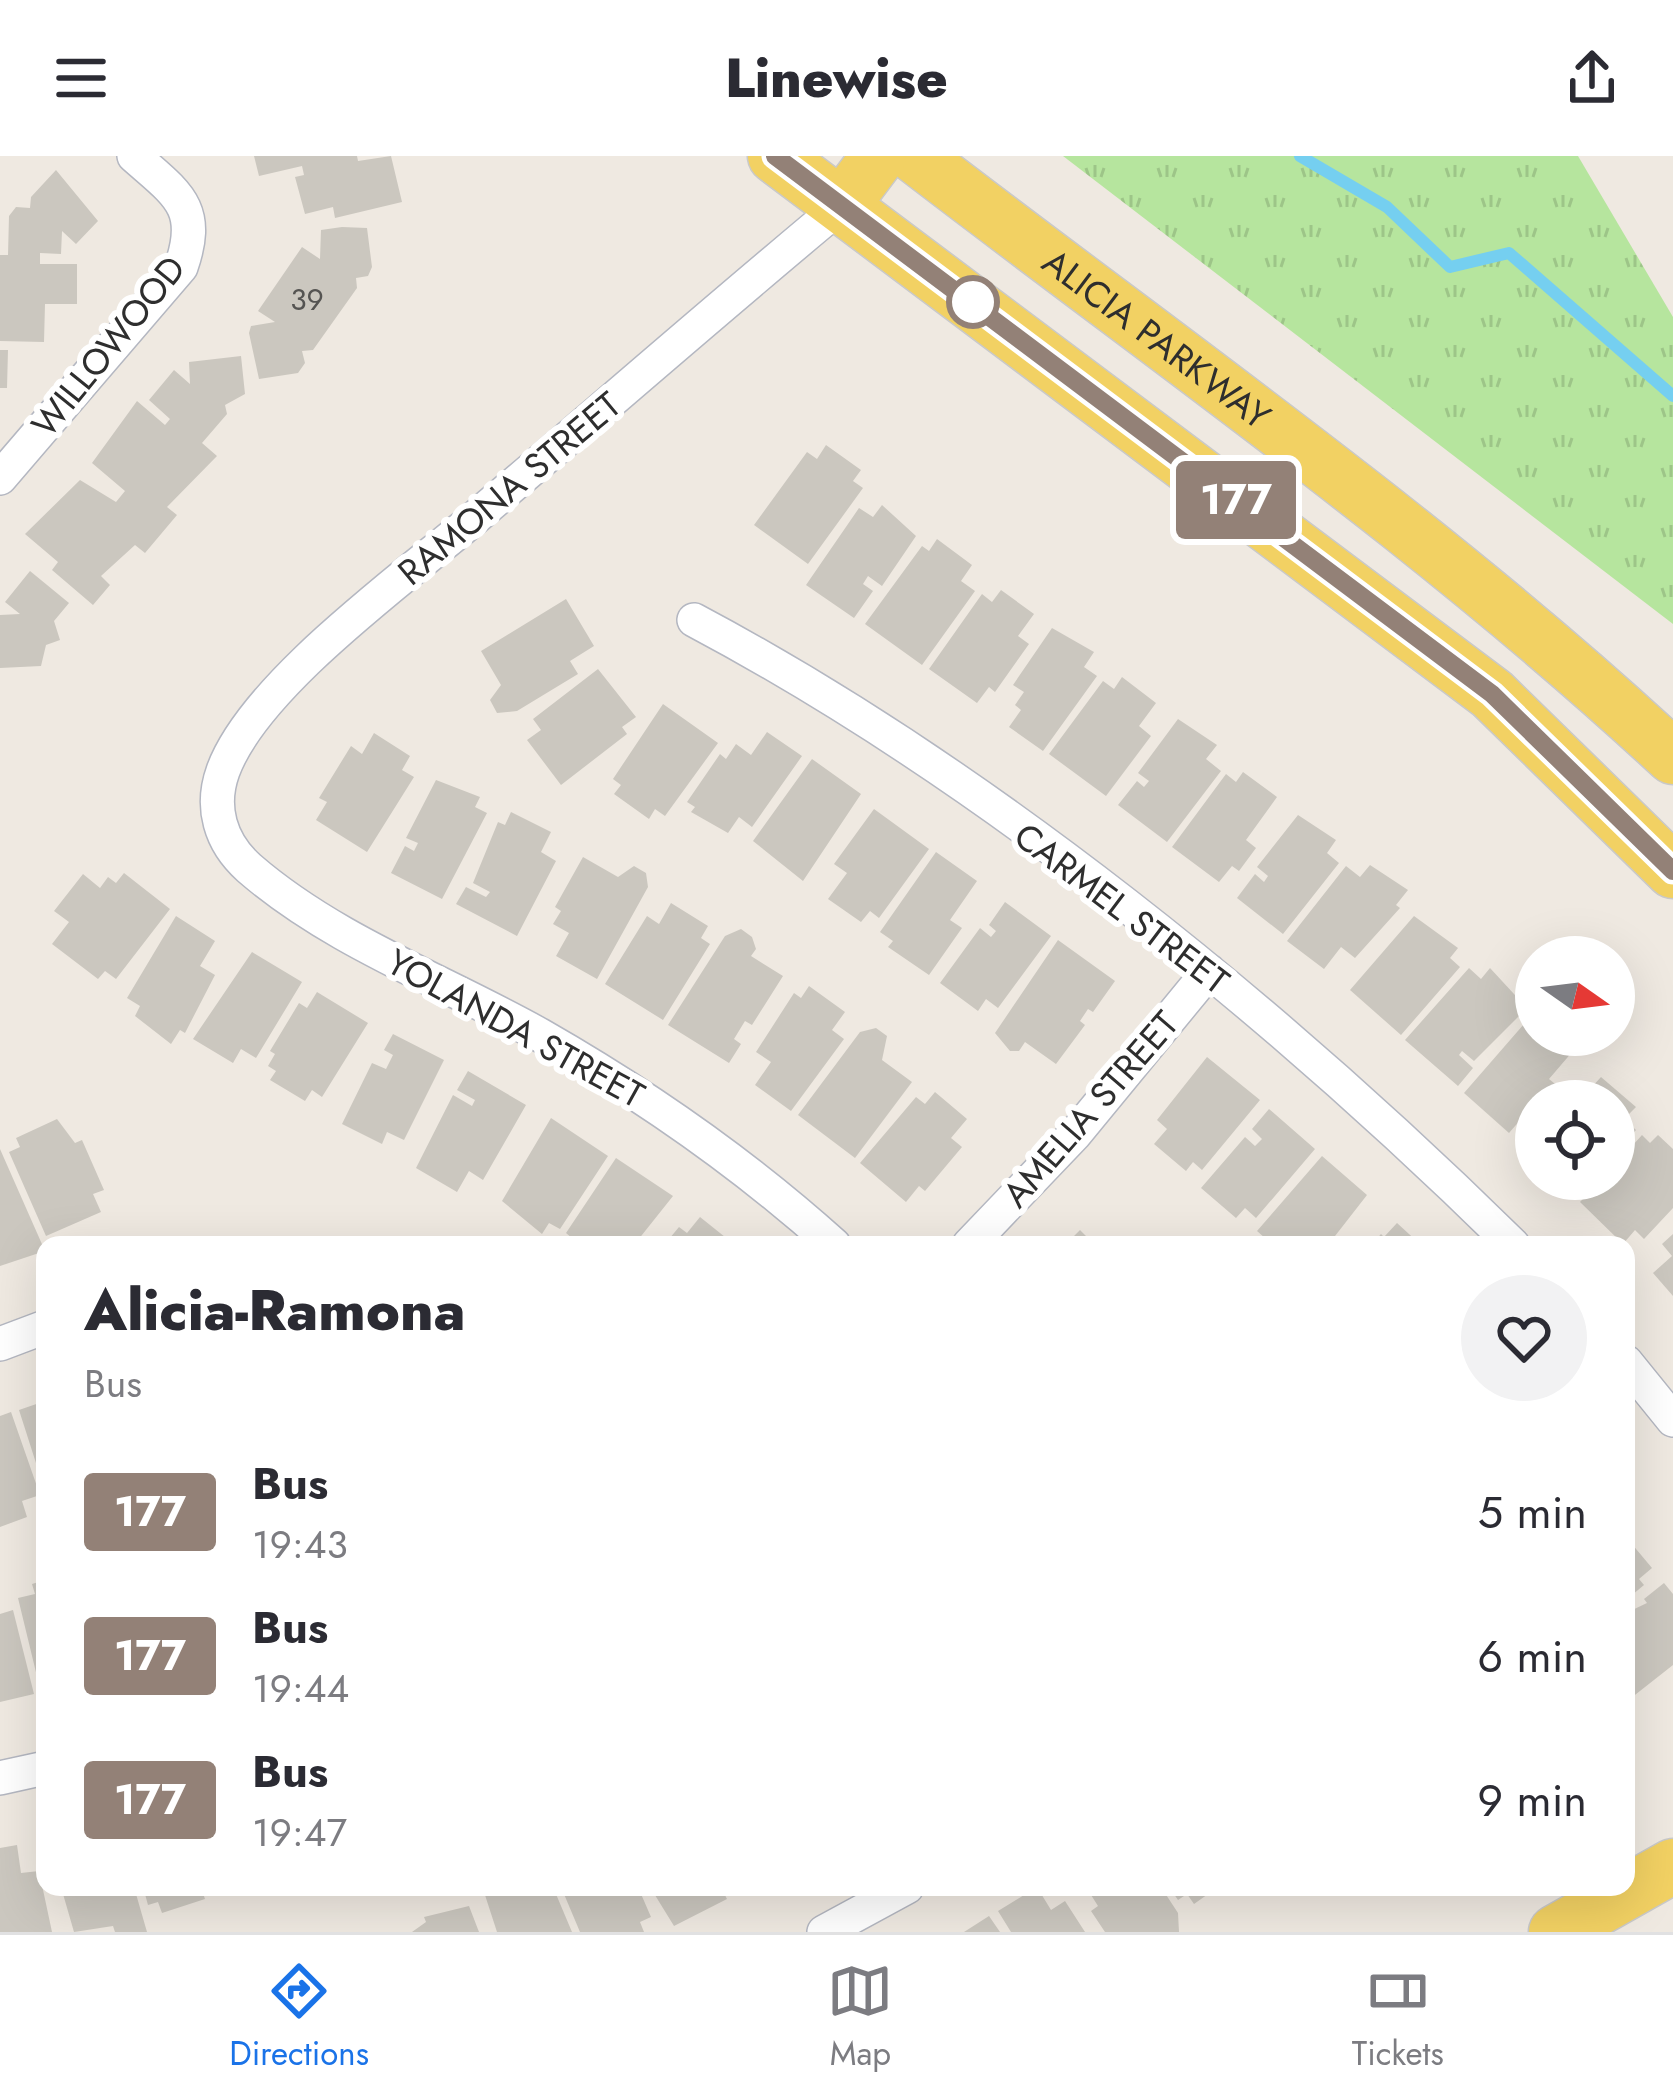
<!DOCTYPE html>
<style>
body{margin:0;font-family:Jost,sans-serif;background:#f2f2f3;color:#2b2b33;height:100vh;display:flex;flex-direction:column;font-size:45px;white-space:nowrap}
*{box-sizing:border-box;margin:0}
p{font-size:39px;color:#7c7c81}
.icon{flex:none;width:66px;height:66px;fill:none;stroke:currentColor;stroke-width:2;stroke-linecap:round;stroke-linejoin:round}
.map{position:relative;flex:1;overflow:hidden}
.sheet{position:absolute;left:36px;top:1080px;width:1599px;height:660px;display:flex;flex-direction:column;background:#fff;border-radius:24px;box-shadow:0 12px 48px #0002}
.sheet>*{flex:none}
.badge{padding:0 24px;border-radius:9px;font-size:42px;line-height:78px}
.needle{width:78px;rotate:104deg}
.fabs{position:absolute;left:1515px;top:780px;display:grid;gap:24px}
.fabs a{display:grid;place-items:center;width:120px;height:120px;border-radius:50%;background:#fff;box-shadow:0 12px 48px #0002;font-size:60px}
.map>.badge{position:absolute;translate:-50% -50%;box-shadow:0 0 0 6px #fff}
.round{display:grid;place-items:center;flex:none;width:126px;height:126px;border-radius:63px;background:#f2f2f3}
.headline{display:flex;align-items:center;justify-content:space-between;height:204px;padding:0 48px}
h1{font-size:57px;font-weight:800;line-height:90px}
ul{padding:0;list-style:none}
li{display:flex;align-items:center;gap:36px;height:144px;padding:0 48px}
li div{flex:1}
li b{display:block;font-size:45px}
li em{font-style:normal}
li .badge{min-width:132px;font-weight:700;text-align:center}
header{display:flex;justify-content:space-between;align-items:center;height:156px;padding:0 48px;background:#fff;font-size:54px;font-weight:800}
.dock{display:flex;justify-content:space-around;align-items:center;height:168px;border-top:3px solid #e1e1e2;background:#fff;font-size:33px;color:#7c7c81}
.dock a{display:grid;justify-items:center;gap:6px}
.dock .selected{color:#1a73e8}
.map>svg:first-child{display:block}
</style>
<header><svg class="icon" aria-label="menu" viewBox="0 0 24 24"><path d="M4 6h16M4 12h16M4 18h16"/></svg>Linewise<svg class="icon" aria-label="share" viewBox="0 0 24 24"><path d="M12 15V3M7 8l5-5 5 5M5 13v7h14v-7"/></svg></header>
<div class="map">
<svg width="1673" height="1776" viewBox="0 0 1673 1776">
<defs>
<pattern id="park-tufts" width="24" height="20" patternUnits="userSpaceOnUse" patternTransform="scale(3)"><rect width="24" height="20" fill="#b6e59e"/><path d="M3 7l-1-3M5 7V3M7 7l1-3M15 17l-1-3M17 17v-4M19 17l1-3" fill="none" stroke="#9dc588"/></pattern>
</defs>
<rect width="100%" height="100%" fill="#efe9e1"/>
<path fill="url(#park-tufts)" d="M1063 0H1578L1673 161V468Z"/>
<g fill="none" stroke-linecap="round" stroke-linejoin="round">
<path stroke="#75cff0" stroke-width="12" d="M1300 0 1387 51 1450 111 1509 97 1673 240"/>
</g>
<path fill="#cbc7bf" d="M254 0H357L358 5 391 0 402 46 335 62 333 51 305 58 295 21 304 19 302 10 259 20Z
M56 14 98 65 76 88 62 75 61 98 40 97V108H77V148H45L44 186 0 185V99H8L9 60 16 51 30 52 31 41Z
M342 71 367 72 372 111 368 120 356 122 357 132 313 194 302 195 305 207 298 217 259 223 249 177 251 170 275 166 258 155 302 91 320 103 321 74Z
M0 194H8L7 232H0Z
M241 200 245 238 225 249 227 258 202 287 217 300 167 351 177 359 145 397 135 389 101 420 110 429 93 449 52 414 58 406 25 378 80 324 116 346 125 335 92 307 137 245 165 269 170 263 149 244 174 214 190 228 189 206Z
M826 289 861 314 853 325 863 332 808 408 754 369 807 296 817 303Z
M882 349 916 380 882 430 868 420 863 428 873 435 854 462 806 429 859 352 873 361Z
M937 383 972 409 961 425 975 435 922 509 865 468 922 390 929 395Z
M30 415 69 447 54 465 60 484 46 489 41 510 0 512V459L20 458 5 446Z
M1001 434 1034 458 1018 480 1029 488 995 536 989 531 977 547 929 513 982 438 992 446Z
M566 443 594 490 570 505 578 518 517 555 497 557 490 544 501 529 481 495Z
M1052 472 1094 496 1084 511 1097 520 1043 595 1009 571 1021 554 1015 549 1024 536 1013 529Z
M598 513 636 561 622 571 627 578 561 629 527 584 541 574 533 563Z
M1122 521 1156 547 1139 570 1151 580 1106 640 1049 598 1103 525 1114 533Z
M663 548 718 587 665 660 655 653 649 663 614 638 621 629 613 623Z
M1178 563 1217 589 1206 603 1221 615 1167 686 1118 649 1137 625 1144 631 1149 625 1138 617Z
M767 576 802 600 752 671 739 661 728 677 691 656 695 651 687 646 720 598 726 603 736 588 751 599Z
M374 577 410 600 402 614 414 621 367 696 316 664 327 646 319 642 351 590 362 598Z
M812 603 861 638 803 725 753 685Z
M1243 616 1277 641 1246 684 1256 692 1239 715 1232 710 1219 726 1172 691 1226 618 1236 626Z
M436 624 480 641 475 651 487 657 442 743 391 717 405 690 414 695 418 687 406 682Z
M874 653 929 693 879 762 870 755 861 766 828 743 847 717 834 708Z
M511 656 551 676 541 696 556 705 517 780 456 748 466 731 486 741 490 736 473 727 498 666 505 669Z
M1298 659 1336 684 1327 697 1339 707 1283 778 1237 742 1255 718 1264 726 1268 720 1257 711Z
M936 696 977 725 950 764 962 772 929 819 888 791 893 785 880 776Z
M583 701 618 721 634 710 646 717 648 731 597 823 556 800 569 777 553 768 561 755 555 751Z
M1370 709 1408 734 1396 749 1400 752 1355 802 1341 791 1324 813 1287 785 1346 710 1360 721Z
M124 717 170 753 116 823 105 815 98 823 52 788 69 766 54 755 83 718 100 732 108 721 116 727Z
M1005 746 1051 780 998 852 986 843 978 855 940 827 980 772 991 781 996 775 989 769Z
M671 747 708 770 701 782 710 788 663 864 605 828 647 760 659 768Z
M176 760 215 785 200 810 215 819 185 877 180 874 171 888 135 860 140 850 127 842Z
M1414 760 1458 792 1450 802 1460 811 1401 879 1350 834Z
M741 773 752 781 756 793 751 800 783 820 752 869 745 865 734 883 741 888 729 907 668 869 725 780Z
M1058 784 1115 825 1093 856 1088 853 1080 865 1085 869 1056 908 1025 886 1019 895H1010L995 877Z
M252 796 302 826 256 902 241 893 233 907 193 883Z
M1469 812 1481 823 1490 812 1527 852 1474 905 1462 895 1459 899 1473 912 1458 930 1405 884Z
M809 830 845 856 832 874 844 883 791 955 755 929 771 906 756 896 794 837 801 842Z
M317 836 368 867 322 941 312 934 305 945 270 924 276 915 268 910 275 898 270 895 299 847 307 852Z
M1524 868 1536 879H1556L1573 895 1549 923 1560 932 1549 945H1536V960L1529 968 1522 962 1509 977 1464 937Z
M876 872 887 880 882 904 912 926 855 1002 798 959 860 876Z
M393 878 444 904 404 984 387 976 382 988 342 968 372 907 386 913 393 899 384 894Z
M1207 901 1260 944 1202 1014 1193 1006 1186 1015 1154 988 1167 973 1157 964Z
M468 915 526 949 483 1024 469 1015 457 1036 416 1012 453 939 472 950 475 944 457 934Z
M1601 921 1636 951 1624 963 1636 974 1614 998V945H1579Z
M935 936 967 963 951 982 962 991 925 1035 919 1030 906 1046 860 1007 916 941 925 948Z
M1269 953 1315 993 1256 1062 1245 1052 1236 1062 1201 1032 1245 981 1255 990 1262 983 1252 973Z
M551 962 608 1000 560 1073 549 1067 542 1078 502 1045Z
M57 963 75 987 82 984 104 1034 93 1038 101 1056 46 1080 9 996 20 991 16 982Z
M1642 979 1650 987 1658 979 1673 993V1052L1644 1083 1635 1074 1623 1088 1580 1046 1602 1023H1614V1010Z
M0 993 45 1095 0 1110Z
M1322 1000 1367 1039 1328 1089H1273L1257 1075Z
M616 1002 673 1040 634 1089H580L566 1077Z
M1557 1023H1590L1574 1040Z
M700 1061 735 1089H664L679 1071 687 1077Z
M1397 1067 1421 1089H1371L1381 1078 1384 1081Z
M1080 1074 1095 1089H1065Z
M1673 1078V1140L1653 1117 1672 1100 1662 1088Z
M45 1245V1332H44L19 1254Z
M11 1256 40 1339 22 1345 27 1361 0 1371V1260Z
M1626 1381 1652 1412 1639 1423 1644 1429 1626 1444Z
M45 1424V1536L41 1537 18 1442 35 1438 32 1428Z
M1664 1427 1673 1438V1509L1626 1546V1457L1647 1447 1644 1443Z
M13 1454 34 1538 0 1546V1458Z
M17 1689 21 1717 39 1715 52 1776H0V1692Z
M61 1731H134L147 1776H115L113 1770 74 1776Z
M143 1731H201L205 1743 162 1757 158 1746 148 1749Z
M496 1731H553L572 1776H497L484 1736Z
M561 1731H638L651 1761 640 1766 644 1776H580Z
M650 1731H721L727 1743 674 1770Z
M1037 1731 1051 1754 1065 1745 1085 1776H1011L998 1755Z
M1086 1731H1161L1178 1757 1179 1776H1105L1091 1755 1098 1750Z
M1169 1731H1218L1194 1748 1187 1738 1178 1744Z
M469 1750 479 1776H412L426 1766 424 1761Z
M989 1760 1000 1776H964Z"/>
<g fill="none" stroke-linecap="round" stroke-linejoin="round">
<g stroke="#b4b7c1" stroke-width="36">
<path id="street" d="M0 322 181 111C202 51 177 38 134 0
M694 464C986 619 1277 857 1513 1089
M834 1089C744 1008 645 939 540 879 444 825 333 785 249 712 220 686 210 651 223 615 254 529 407 420 477 360 599 256 720 150 843 48
M969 1089 1075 978 1209 815
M0 1188 45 1171
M1626 1206 1673 1264
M0 1622 45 1612
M824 1776 907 1731"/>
</g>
<g stroke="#c9c9c9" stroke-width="57">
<g id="primary">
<path d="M775 0 1492 538 1673 715"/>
<path id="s1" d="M915 0C1170 196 1438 382 1673 601"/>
<path d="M843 48 879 0"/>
<path d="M1556 1776 1673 1710"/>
</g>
</g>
<use href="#street" stroke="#fff" stroke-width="33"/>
<use href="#primary" stroke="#f2d163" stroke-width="54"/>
</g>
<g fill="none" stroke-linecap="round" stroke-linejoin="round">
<g stroke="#fff" stroke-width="27">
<path id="line" d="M775 0 1492 538 1673 715"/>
</g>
<use href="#line" stroke="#938177" stroke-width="18"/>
</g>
<circle fill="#fff" stroke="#938177" stroke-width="6" cx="973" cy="146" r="24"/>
<g text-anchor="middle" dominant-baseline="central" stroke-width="12" stroke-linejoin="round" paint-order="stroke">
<g font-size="30" fill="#555452">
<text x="307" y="143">39</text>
</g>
<g font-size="36" fill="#2e2e2e" stroke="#fff">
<text stroke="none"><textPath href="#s1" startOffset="303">ALICIA PARKWAY</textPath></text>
<text transform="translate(108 190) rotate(-51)">WILLOWOOD</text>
<text transform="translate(509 332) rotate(-40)">RAMONA STREET</text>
<text transform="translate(1122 752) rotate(37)">CARMEL STREET</text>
<text transform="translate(516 872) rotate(29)">YOLANDA STREET</text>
<text transform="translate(1090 953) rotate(-49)">AMELIA STREET</text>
</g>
</g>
</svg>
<div class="fabs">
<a><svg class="needle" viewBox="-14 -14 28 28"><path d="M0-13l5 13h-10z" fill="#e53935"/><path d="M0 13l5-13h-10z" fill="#7c7c81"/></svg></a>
<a><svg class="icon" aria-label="locate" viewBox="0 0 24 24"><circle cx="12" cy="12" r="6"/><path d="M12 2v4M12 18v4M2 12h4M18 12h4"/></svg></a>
</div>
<b class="badge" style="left:1236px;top:344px;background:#938177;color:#fff">177</b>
<section class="sheet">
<div class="headline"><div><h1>Alicia-Ramona</h1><p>Bus</p></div><a class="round"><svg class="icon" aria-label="heart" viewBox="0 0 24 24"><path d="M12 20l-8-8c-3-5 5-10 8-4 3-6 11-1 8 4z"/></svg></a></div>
<ul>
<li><span class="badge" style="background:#938177;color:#fff">177</span><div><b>Bus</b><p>19:43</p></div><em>5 min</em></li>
<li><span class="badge" style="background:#938177;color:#fff">177</span><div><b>Bus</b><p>19:44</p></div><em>6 min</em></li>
<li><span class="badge" style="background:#938177;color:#fff">177</span><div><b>Bus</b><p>19:47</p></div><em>9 min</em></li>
</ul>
</section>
</div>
<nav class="dock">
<a class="selected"><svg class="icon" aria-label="directions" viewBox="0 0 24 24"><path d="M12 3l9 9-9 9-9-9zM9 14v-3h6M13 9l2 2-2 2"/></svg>Directions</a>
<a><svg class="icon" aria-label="map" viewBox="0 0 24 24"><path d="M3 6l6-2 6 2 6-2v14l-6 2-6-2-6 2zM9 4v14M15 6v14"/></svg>Map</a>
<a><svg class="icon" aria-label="tickets" viewBox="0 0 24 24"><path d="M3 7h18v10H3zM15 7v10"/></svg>Tickets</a>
</nav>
